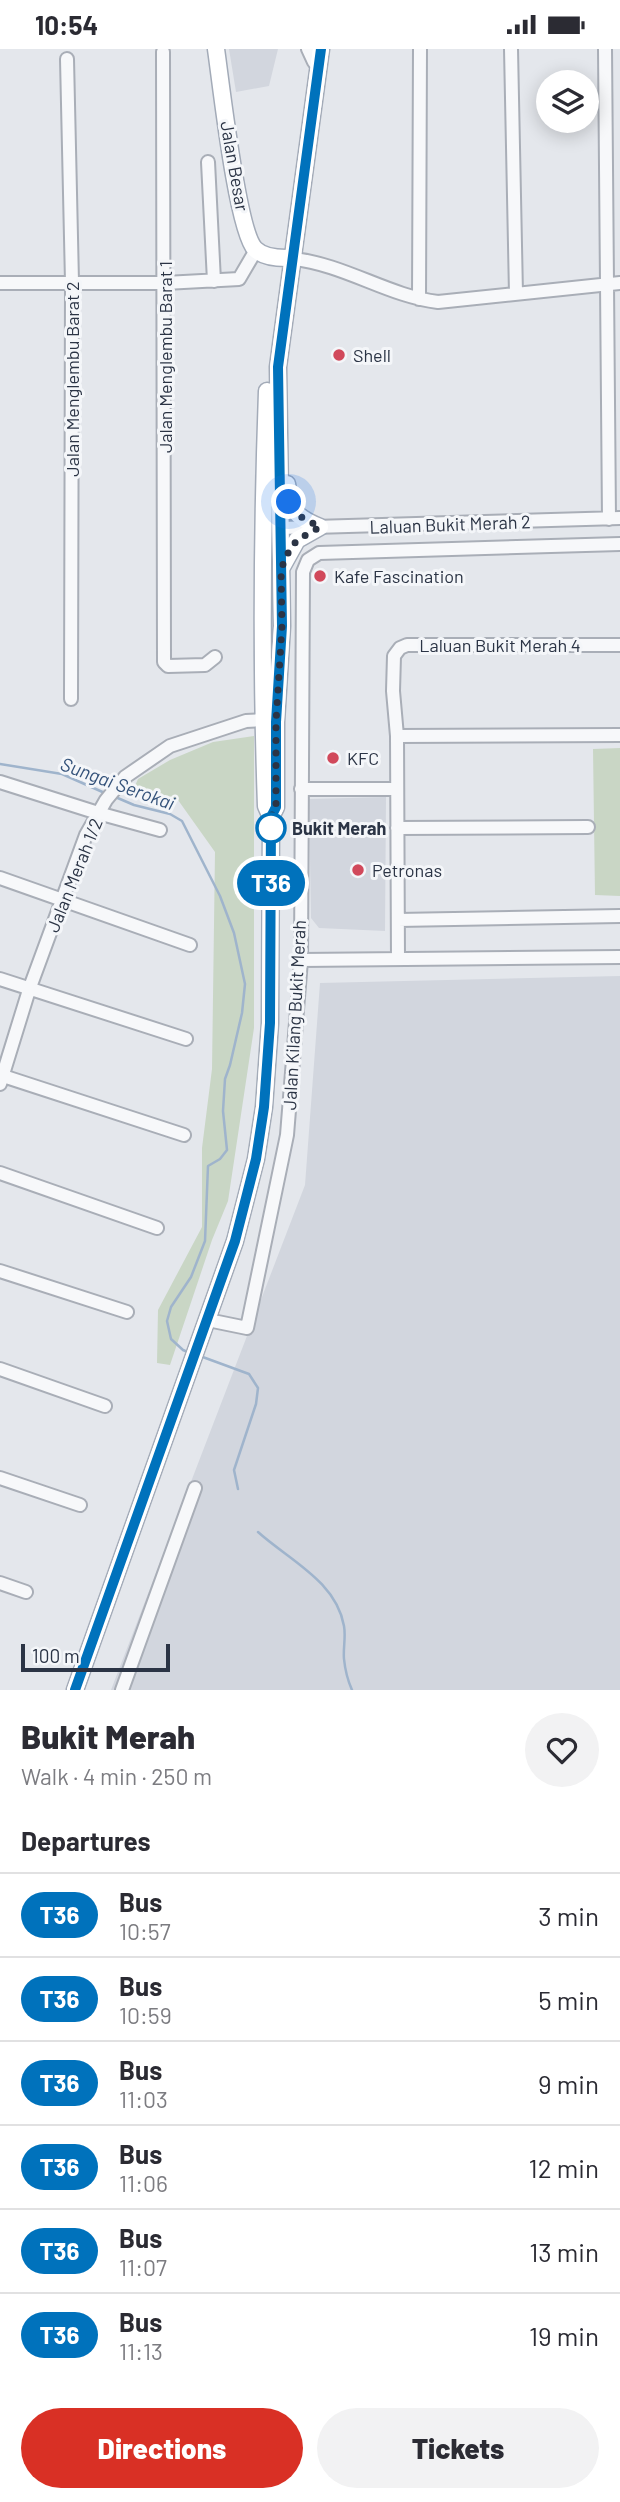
<!DOCTYPE html>
<meta charset="utf-8">
<style>
body{margin:0;font-family:Barlow,sans-serif;background:#f2f2f3;color:#2b2b33;height:100vh;display:flex;flex-direction:column;font-size:26px;white-space:nowrap}
*{box-sizing:border-box;margin:0}
p{font-size:23px;color:#7c7c81}
.icon{flex:none;width:38px;height:38px;fill:none;stroke:currentColor;stroke-width:2;stroke-linecap:round;stroke-linejoin:round}
.map{position:relative;height:1641px;overflow:hidden}
.details{display:flex;flex-direction:column;background:#fff;flex:1}
.details>*{flex:none}
.badge{padding:0 14px;border-radius:23px;font-size:24px;line-height:46px}
.buttons{position:absolute;left:536px;top:21px;display:grid;gap:14px}
.buttons a{display:grid;place-items:center;width:63px;height:63px;border-radius:50%;background:#fff;box-shadow:0 4px 18px #0003;font-size:35px}
.scale{position:absolute;left:21px;bottom:18px;width:149px;box-sizing:border-box;padding-left:7px;border:4px solid #2b3445;border-top:0;font-size:19px;line-height:24px;white-space:nowrap;color:#2b3445;-webkit-text-stroke:5px #f4f6f9;paint-order:stroke}
.you{position:absolute;width:35px;height:35px;margin:-18px;border:5px solid #fff;border-radius:50%;background:#1a73e8;box-shadow:0 0 0 10px #1a73e833}
.map>.badge{position:absolute;translate:-50% -50%;box-shadow:0 0 0 4px #fff}
h2{padding:0 21px;font-size:26px;line-height:63px}
.round{display:grid;place-items:center;flex:none;width:74px;height:74px;border-radius:37px;background:#f2f2f3}
.head{display:flex;align-items:center;justify-content:space-between;height:119px;padding:0 21px}
h1{font-size:33px;font-weight:800;line-height:52px}
.action{display:flex;gap:14px;margin-top:auto;padding:14px 21px}
.action a{flex:1;height:80px;border-radius:42px;background:#d93025;color:#fff;font-size:28px;font-weight:800;line-height:80px;text-align:center}
.action a+a{background:#f2f2f3;color:#2b2b33}
ul{padding:0;list-style:none}
li{display:flex;align-items:center;gap:21px;height:84px;padding:0 21px;border-top:2px solid #e1e1e2}
li div{flex:1}
li b{display:block;font-size:26px}
li em{font-style:normal}
li .badge{min-width:77px;font-weight:700;text-align:center}
.status{display:flex;justify-content:space-between;align-items:center;height:49px;padding:0 35px;background:#fff;direction:ltr}
.status svg{height:19px;fill:currentColor}
.map>svg:first-child{display:block}
</style>
<div class="status"><b>10:54</b><svg viewBox="0 0 49 12"><path d="M0 12V9h3v3zM5 12V6h3v6zM10 12V3h3v9zM15 12V0h3v12zM26 1h20v11H26zM47 4h2v5h-2z"/></svg></div>
<div class="map">
<svg width="620" height="1641" viewBox="0 0 620 1641">
<rect width="100%" height="100%" fill="#e4e7ec"/>
<path fill="#d2d6de" d="M229 0H278L269 37 236 43Z
M386 748 385 882 319 879 311 869 309 750Z
M620 927V1641H111L305 1136 320 934Z"/>
<path fill="#c9d6c5" d="M254 687V979L228 1152 212 1191 170 1316 157 1314 158 1261 202 1178V1099L212 1020 215 803 178 751 134 739 138 730 170 711 213 693Z
M620 699V847L595 846 593 700Z"/>
<g fill="none" stroke-linecap="round" stroke-linejoin="round">
<path stroke="#9fb4cc" stroke-width="2.5" d="M0 715 62 725 107 745
M113 747 134 756 170 765 182 772 220 847 234 884 245 935 242 964 230 1016 225 1030 223 1062 227 1101 220 1110 208 1117 205 1192 191 1228 171 1258 167 1272 171 1290 183 1301 190 1304
M200 1307 249 1325 258 1339 256 1355 234 1421 238 1440
M258 1483C289 1511 336 1532 344 1577 346 1588 343 1599 344 1610 345 1620 348 1632 352 1641"/>
<g stroke="#a9aeb7" stroke-width="16">
<path id="minor" d="M308 0 314 13
M511 0 516 245
M605 0 609 470
M163 3 164 613 168 617 205 616 215 608
M67 10 72 233 71 650
M208 113 214 232
M293 210C344 215 388 247 438 253L620 234
M0 234H165L239 230 256 201
M419 250 420 0
M280 479 620 469
M397 687 620 686
M0 733 98 764 160 781
M301 740H397
M397 779 588 778
M0 829 190 896
M398 871 620 867
M398 910 397 687 393 642 394 607 400 599 407 596H620
M301 911 620 908
M0 930 186 990
M0 1026 184 1086
M0 1035 29 941 86 786 106 751 125 728 170 697 246 672 263 671
M0 1124 157 1179
M0 1222 127 1263
M208 1271 247 1279 287 1086 301 911 303 523 308 511 319 504 620 495
M0 1320 105 1357
M0 1429 80 1456
M0 1534 26 1543
M122 1641 195 1439"/>
</g>
<g stroke="#a3abb8" stroke-width="19">
<path id="major" d="M216 0C221 34 237 181 255 200 263 208 276 209 286 209
M267 342C262 480 261 619 266 757L270 766
M287 435C291 462 295 468 320 478
M282 518 297 491 320 478
M75 1641 235 1192 256 1110 264 1058 270 974 271 768 276 758V673L282 577 278 318 321 0"/>
</g>
<use href="#minor" stroke="#f7f8fa" stroke-width="12"/>
<use href="#major" stroke="#fff" stroke-width="16"/>
</g>
<g fill="none" stroke-linecap="round" stroke-linejoin="round">
<g stroke="#fff" stroke-width="16">
<path id="line" d="M75 1641 235 1192 256 1110 264 1058 270 974 271 768 276 758V673L282 577 278 318 321 0"/>
</g>
<use href="#line" stroke="#0072bc" stroke-width="10"/>
<path stroke="#2b3445" stroke-width="7" stroke-dasharray="0 12.6" d="M271 779V785V768L276 758V673L282 577 281 520 289 502 297 491 320 478 296 465 289 453"/>
</g>
<g fill="#d1495b" stroke="#f4f6f9" stroke-width="2.5">
<circle cx="339" cy="306" r="7"/>
<circle cx="320" cy="527" r="7"/>
<circle cx="333" cy="709" r="7"/>
<circle cx="358" cy="821" r="7"/>
</g>
<circle fill="#fff" stroke="#0072bc" stroke-width="3.5" cx="271" cy="779" r="14"/>
<g text-anchor="middle" dominant-baseline="central" stroke-width="6" stroke-linejoin="round" paint-order="stroke">
<g font-size="18" fill="#2b3445" stroke="#f4f6f9">
<text transform="translate(235 117) rotate(80)">Jalan Besar</text>
<text transform="translate(165 308) rotate(-90)">Jalan Menglembu Barat 1</text>
<text transform="translate(72 330) rotate(-90)">Jalan Menglembu Barat 2</text>
<text transform="translate(450 475) rotate(-2)">Laluan Bukit Merah 2</text>
<text x="500" y="596">Laluan Bukit Merah 4</text>
<text transform="translate(74 826) rotate(-68)">Jalan Merah 1/2</text>
<text transform="translate(294 966) rotate(-87)">Jalan Kilang Bukit Merah</text>
</g>
<g font-size="18" fill="#2b3445" stroke="#f4f6f9" text-anchor="start">
<text x="353" y="306">Shell</text>
<text x="334" y="527">Kafe Fascination</text>
<text x="347" y="709">KFC</text>
<text x="372" y="821">Petronas</text>
</g>
<g font-size="18" font-weight="bold" fill="#2b3445" stroke="#f4f6f9" text-anchor="start">
<text x="292" y="779">Bukit Merah</text>
</g>
<g font-size="19" font-style="italic" fill="#34527a" stroke="#f4f6f9">
<text transform="translate(118 734) rotate(20)">Sungai Serokai</text>
</g>
</g>
</svg>
<div class="buttons">
<a><svg class="icon" aria-label="layers" viewBox="0 0 24 24"><path d="M12 4l9 5-9 5-9-5zM3 14l9 5 9-5"/></svg></a>
</div>
<div class="scale">100 m</div>
<div class="you" style="left:289px;top:453px"></div>
<b class="badge" style="left:271px;top:834px;background:#0072bc;color:#fff">T36</b>
</div>
<section class="details">
<div class="head"><div><h1>Bukit Merah</h1><p>Walk · 4 min · 250 m</p></div><a class="round"><svg class="icon" aria-label="heart" viewBox="0 0 24 24"><path d="M12 20l-8-8c-3-5 5-10 8-4 3-6 11-1 8 4z"/></svg></a></div>
<h2>Departures</h2>
<ul>
<li><span class="badge" style="background:#0072bc;color:#fff">T36</span><div><b>Bus</b><p>10:57</p></div><em>3 min</em></li>
<li><span class="badge" style="background:#0072bc;color:#fff">T36</span><div><b>Bus</b><p>10:59</p></div><em>5 min</em></li>
<li><span class="badge" style="background:#0072bc;color:#fff">T36</span><div><b>Bus</b><p>11:03</p></div><em>9 min</em></li>
<li><span class="badge" style="background:#0072bc;color:#fff">T36</span><div><b>Bus</b><p>11:06</p></div><em>12 min</em></li>
<li><span class="badge" style="background:#0072bc;color:#fff">T36</span><div><b>Bus</b><p>11:07</p></div><em>13 min</em></li>
<li><span class="badge" style="background:#0072bc;color:#fff">T36</span><div><b>Bus</b><p>11:13</p></div><em>19 min</em></li>
</ul>
<div class="action"><a>Directions</a><a>Tickets</a></div>
</section>
